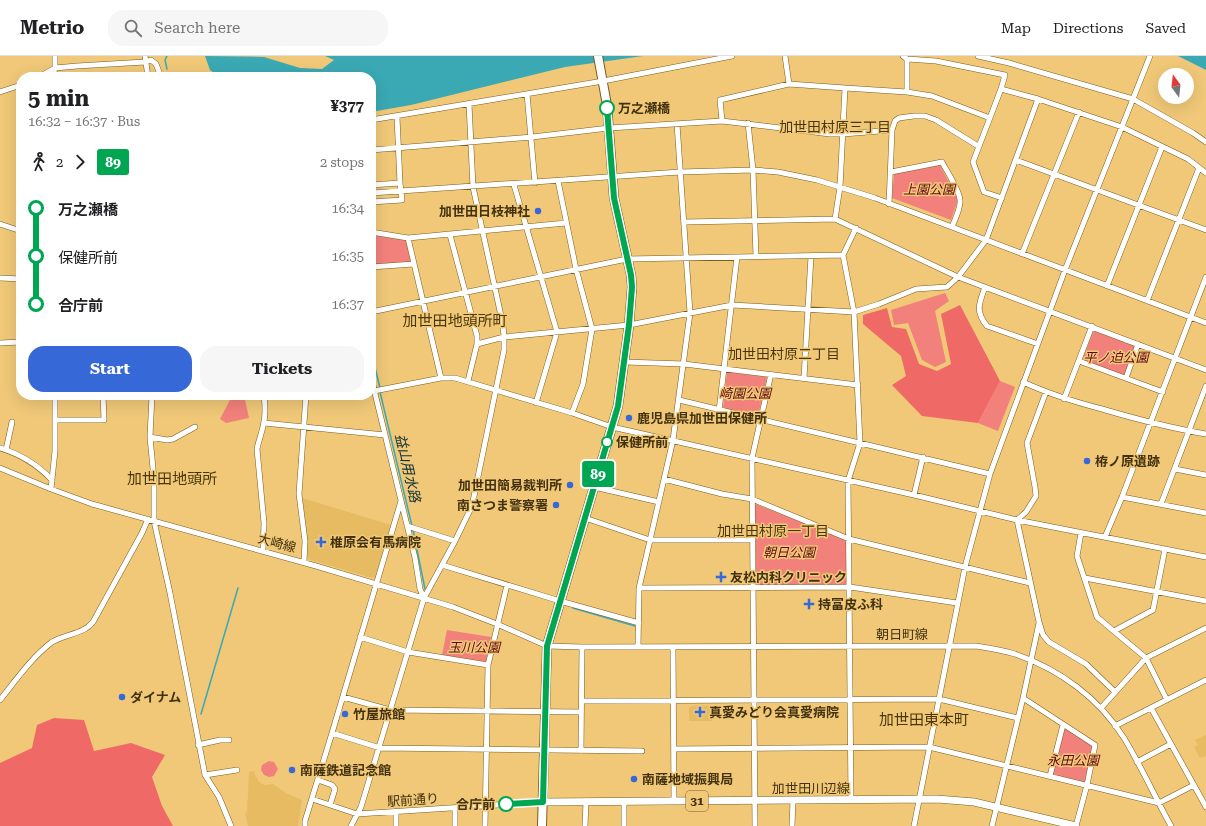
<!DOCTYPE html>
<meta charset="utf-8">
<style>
body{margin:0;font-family:"Roboto Serif","Noto Sans JP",serif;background:#f6f6f6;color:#202124;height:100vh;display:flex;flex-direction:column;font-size:15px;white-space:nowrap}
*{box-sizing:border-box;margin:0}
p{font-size:13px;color:#757577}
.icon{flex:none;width:22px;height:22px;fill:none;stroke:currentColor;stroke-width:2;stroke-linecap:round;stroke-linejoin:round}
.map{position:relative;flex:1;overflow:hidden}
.panel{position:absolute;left:16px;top:16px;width:360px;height:328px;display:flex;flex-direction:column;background:#fff;border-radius:16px;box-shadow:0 4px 16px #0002}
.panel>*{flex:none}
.badge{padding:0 8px;border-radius:3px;font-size:14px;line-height:26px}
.needle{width:26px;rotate:345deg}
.tools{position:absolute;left:1158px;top:12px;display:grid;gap:8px}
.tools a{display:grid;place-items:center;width:36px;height:36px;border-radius:50%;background:#fff;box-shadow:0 4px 16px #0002;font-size:20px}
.map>.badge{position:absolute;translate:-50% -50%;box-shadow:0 0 0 2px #fff}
.legs{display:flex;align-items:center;gap:6px;height:44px;padding:0 12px;font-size:13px}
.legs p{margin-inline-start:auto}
.overview{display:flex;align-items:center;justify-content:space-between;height:68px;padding:0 12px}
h1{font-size:22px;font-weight:700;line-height:30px}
.button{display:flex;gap:8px;margin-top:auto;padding:8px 12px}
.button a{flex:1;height:46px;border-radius:16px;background:#3768d8;color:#fff;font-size:16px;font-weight:700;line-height:46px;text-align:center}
.button a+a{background:#f6f6f6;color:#202124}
ul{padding:0 12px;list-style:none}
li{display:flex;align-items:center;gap:14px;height:48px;font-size:15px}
li i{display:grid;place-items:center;width:6px;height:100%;margin:0 5px;background:currentColor}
li i::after{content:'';width:10px;height:10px;margin:-5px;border:3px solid;border-radius:50%;background:#fff}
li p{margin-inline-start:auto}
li:first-child i{background:linear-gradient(#0000 50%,currentColor 0)}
li:last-child i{background:linear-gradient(currentColor 50%,#0000 0)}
header{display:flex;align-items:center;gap:24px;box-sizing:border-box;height:56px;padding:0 20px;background:#fff;border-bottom:1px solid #e0e0e0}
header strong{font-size:19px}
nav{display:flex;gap:22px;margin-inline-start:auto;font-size:14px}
.search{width:280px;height:36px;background:#f6f6f6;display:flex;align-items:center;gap:10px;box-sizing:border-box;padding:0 14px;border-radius:16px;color:#757577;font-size:15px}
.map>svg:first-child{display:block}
</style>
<header>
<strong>Metrio</strong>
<div class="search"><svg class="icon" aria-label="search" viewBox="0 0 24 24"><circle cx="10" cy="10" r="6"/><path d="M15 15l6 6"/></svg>Search here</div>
<nav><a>Map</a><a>Directions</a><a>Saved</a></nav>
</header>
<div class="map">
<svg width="1206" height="770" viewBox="0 0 1206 770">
<rect width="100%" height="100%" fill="#f0c878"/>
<path fill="#e7bb62" d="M302 442 391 469 375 521 372 522 308 503 307 484Z
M697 649 712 650V665H689V651Z
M1206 679V700L1200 702 1194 691 1198 689 1195 684Z
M254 715 256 721 259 726 264 729 273 728 286 737 302 744 298 770H248L245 757H247L249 716Z"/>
<path fill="#f2817c" d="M940 109 958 144 951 164 892 142 894 118Z
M371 179 406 184 411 205 410 207 371 210Z
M945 237 949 245 935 255 946 306 935 311 922 304 908 267 894 269 891 254Z
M1095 275 1134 289 1135 291 1125 318 1122 319 1084 305 1083 302 1093 276Z
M727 316 767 321 758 360 723 352Z
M1000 325 1015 331 998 375 978 367Z
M231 339H244L249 362 226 367 220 363 231 342Z
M755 448 844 483 846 487 847 529H756Z
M447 574 491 581 486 605 483 606 442 599Z
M1066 673 1092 690 1093 692 1085 725 1083 727 1053 719 1052 716 1063 674Z
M269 705 274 706 278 713 274 720 269 721 264 719 261 714 262 709Z"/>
<path fill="#ef6a67" d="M960 249 1000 325 978 367 922 360 892 329 906 320 901 300 863 268V259L887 252 892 271 906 273 919 308 937 315 951 308 941 258Z
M54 662 84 664 94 695 131 687 165 699 152 721 162 750 173 770H0V707L32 692 37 669Z"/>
<path fill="#3aa9b4" d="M205 0 264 1 300 12 322 13 334 4 325 0H643L565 11 411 49 371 56V21H219L210 14Z
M1178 0H1206V14Z"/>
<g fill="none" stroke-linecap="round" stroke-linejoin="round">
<path stroke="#3aa9b4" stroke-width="1.5" d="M167 13 165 4 167 0
M371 109 373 111 374 126
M371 165 375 149
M371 295 380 332
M380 336 412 470
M413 474 425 533
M573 552 635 570
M201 658 238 532"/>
<g stroke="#795d1d" stroke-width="6">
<path id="minor" d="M145 0 148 21
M785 0 789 28
M903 0 907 3 936 5 1005 19 1001 33 973 106 984 136 1002 142
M978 0 1009 7 1133 43 1193 77 1206 86
M39 21 55 12 77 10 145 6 151 4 156 8 161 21
M53 21 55 12V0
M1001 33 1038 43 1122 71 1188 103 1206 117
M0 36 21 29
M907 36V3
M527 38 535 127
M397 61 400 127
M371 64 603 25 732 0
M722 65 720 44 789 28 845 32
M748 67 753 114 756 200
M371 94 532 81 609 72 722 65 830 78H843L892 74
M1016 104 1206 174
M891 116 942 106C947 116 959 133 960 144 961 152 955 163 952 171
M558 125 576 213 592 273 583 328 572 357
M371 129 400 127 402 144 371 146
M514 129 557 276 536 347
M371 137 680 116 753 114 778 116 817 124 875 142 1206 267
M889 148 892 74 895 65 899 62 914 60H925L936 64 978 90
M835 163 840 131 845 32 907 36 932 40 990 62
M684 166 835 163 958 221 1206 314
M0 168 21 175
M371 176 408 182 566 167
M450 179 477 280V288L468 325
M408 182 441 322
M1022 198 1079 56
M371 211 414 208
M0 222 21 223
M1107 230 1162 91
M985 231C979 248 975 255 987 270L1038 288
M1147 245 1199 112
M371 256 627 203 843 199
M0 287 21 286
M477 288 504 281 629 269 732 249 854 256 879 248 916 233 947 231 958 221 986 184 1038 43
M1079 305 1163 336
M625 306 684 308 858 329
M371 321 415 502 420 533 424 542
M804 322 811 200
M1126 322 1138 288
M1023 326C1049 338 1075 346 1102 353 1136 363 1170 372 1206 378
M374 335 441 322H455L572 357 612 371 914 439 1017 464 1206 501
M1046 336 1027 387 1035 431 1036 440 1026 456 1017 464 1039 566 1043 579 1049 586 1086 608 1115 636
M152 339 150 381 154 423V465L170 537 205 719 219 741 231 770
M1064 343 1092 270
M679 344 990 418
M719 355 737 201
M55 364H104L103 339
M264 367 385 379
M150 381 167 384 173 383 195 371
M0 392C20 398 37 408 52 424
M6 394 12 366
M0 412 51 433 92 448 316 510 453 551 497 568 547 590 582 591 976 590C989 592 1002 594 1015 598 1059 613 1099 642 1124 682 1141 710 1155 741 1171 770
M1175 413 1206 419
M664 423 722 438 752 443 849 483 1030 527
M594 431 659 446
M51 433 55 395V339
M914 439 923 401
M1122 441 1206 457
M1161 448 1206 330
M585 462 650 484H753
M407 470 455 485
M1081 477 1077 500 1097 561 1146 602 1167 644
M1105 481 1122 441 1206 221
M263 495 264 467 257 393C259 383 263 374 264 365 266 356 265 348 264 339
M304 506 305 485 299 438 306 339
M442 509 560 545 639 567
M1085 522 1206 545
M639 532 850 531 957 547
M1114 575 1153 554 1165 493
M360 581 408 596 488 609
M638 591 639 532 673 384 690 257 677 68
M673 591 674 745
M343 641 390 654 581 656
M1023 642 1095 689 1087 729 1076 770
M0 644C16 624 32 601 52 586 65 578 84 578 93 566L142 477 148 463
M582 645 939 643 1018 662
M1101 652 1146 602 1206 572
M1151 652 1206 751
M1115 670 1206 624
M332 677 380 692 642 695
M198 689 220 684H229
M674 693 929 691 1159 747 1194 729
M581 695 582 591
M1137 706 1171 688
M205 719 237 714
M1050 720 1063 669
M318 724 332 729 335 733 330 749
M312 743 357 758 543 746
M851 744 848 425 860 387 854 256 843 199 856 172
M305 770V765L332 677 401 445
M351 770 361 751 424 542 455 485 472 450 504 294V281L503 269 473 131 469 48
M396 770V756
M455 770V752
M485 770 488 609 507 529
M585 770 586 745
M624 770V745
M755 770 752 402 771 318
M792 770 793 744
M914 770 965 511 990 418 1065 214 1150 0
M992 770 1023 642 1039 567"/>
</g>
<g stroke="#795d1d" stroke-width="8">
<path id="major" d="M543 746 937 743 974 746 1076 770"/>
</g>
<g stroke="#795d1d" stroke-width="10">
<path id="highway" d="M542 770 547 590 618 350 629 269 632 231 631 219 614 142 607 49 598 0"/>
</g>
<use href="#minor" stroke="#fff" stroke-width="5"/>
<use href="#major" stroke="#fff" stroke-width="7"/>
<use href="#highway" stroke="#fff" stroke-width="8"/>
</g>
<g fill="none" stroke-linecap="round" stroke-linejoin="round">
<g stroke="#fff" stroke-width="9">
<path id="line-1" d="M506 748 543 746 547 590 618 350 629 269 632 231 631 219 614 142 607 52"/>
</g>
<use href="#line-1" stroke="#00a651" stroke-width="6"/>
</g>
<g fill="#fff" stroke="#00a651" stroke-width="2">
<circle cx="607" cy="52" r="7"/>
<circle cx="607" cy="386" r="5"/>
<circle cx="506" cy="748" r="7"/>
</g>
<g fill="#3768d8" stroke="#f0c878" stroke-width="1.5">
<circle cx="538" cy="155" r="4"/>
<circle cx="629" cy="362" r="4"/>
<circle cx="1087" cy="405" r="4"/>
<circle cx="570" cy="429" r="4"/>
<circle cx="556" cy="449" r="4"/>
<path d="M319 480h4v4h4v4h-4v4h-4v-4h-4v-4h4z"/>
<path d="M719 515h4v4h4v4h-4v4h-4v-4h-4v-4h4z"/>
<path d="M807 542h4v4h4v4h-4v4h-4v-4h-4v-4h4z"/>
<circle cx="122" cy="641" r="4"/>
<path d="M698 650h4v4h4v4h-4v4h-4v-4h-4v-4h4z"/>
<circle cx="345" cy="658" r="4"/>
<circle cx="292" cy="714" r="4"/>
<circle cx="634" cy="723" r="4"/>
</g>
<g text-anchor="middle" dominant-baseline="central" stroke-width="3" stroke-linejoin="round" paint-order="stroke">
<rect fill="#f0c878" stroke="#765e2e" stroke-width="1" x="686" y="735" width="22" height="20" rx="3"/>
<g font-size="12" font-weight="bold" fill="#41310e">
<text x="697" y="745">31</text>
</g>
<g font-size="13" font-weight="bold" fill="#41310e" stroke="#f0c878" text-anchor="start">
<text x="618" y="52">万之瀬橋</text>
<text x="616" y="386">保健所前</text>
<text x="495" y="748" text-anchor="end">合庁前</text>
</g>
<g font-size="13" font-style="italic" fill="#5f0910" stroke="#f0c878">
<text x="929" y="133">上園公園</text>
<text x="1116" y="301">平ノ迫公園</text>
<text x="745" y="337">崎園公園</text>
<text x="789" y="496">朝日公園</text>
<text x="474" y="591">玉川公園</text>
<text x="1073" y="704">永田公園</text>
</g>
<g font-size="13" font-weight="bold" fill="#41310e" stroke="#f0c878" text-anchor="start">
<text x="530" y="155" text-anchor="end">加世田日枝神社</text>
<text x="637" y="362">鹿児島県加世田保健所</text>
<text x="1095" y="405">栫ノ原遺跡</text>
<text x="562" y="429" text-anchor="end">加世田簡易裁判所</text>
<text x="548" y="449" text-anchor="end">南さつま警察署</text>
<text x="330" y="486">椎原会有馬病院</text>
<text x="730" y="521">友松内科クリニック</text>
<text x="818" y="548">持冨皮ふ科</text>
<text x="130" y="641">ダイナム</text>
<text x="709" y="656">真愛みどり会真愛病院</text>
<text x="353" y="658">竹屋旅館</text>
<text x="300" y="714">南薩鉄道記念館</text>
<text x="642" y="723">南薩地域振興局</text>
</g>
<g font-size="13" fill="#41310e" stroke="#f0c878">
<text transform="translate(277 487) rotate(15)">大崎線</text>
<text x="902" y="578">朝日町線</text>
<text x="811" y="732">加世田川辺線</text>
<text transform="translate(413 744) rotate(-4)">駅前通り</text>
</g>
<g font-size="14" fill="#4a3709" stroke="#f0c878">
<text x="835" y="71">加世田村原三丁目</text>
<text x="784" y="298">加世田村原二丁目</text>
<text x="773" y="475">加世田村原一丁目</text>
</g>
<g font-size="14" font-style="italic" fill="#103135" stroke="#f0c878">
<text transform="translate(408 412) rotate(77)">益山用水路</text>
</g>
<g font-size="15" fill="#4a3709" stroke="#f0c878">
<text x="455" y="265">加世田地頭所町</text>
<text x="172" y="423">加世田地頭所</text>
<text x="924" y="664">加世田東本町</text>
</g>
</g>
</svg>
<div class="tools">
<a><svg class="needle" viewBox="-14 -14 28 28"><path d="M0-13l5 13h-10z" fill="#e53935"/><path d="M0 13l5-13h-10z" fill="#757577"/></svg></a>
</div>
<b class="badge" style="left:598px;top:418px;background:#00a651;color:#fff">89</b>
<section class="panel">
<div class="overview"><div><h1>5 min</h1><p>16:32 – 16:37 · Bus</p></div><b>¥377</b></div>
<div class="legs"><svg class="icon" aria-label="walk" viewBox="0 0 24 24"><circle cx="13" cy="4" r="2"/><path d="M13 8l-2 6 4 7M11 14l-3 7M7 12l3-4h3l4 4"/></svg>2<svg class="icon" aria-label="forward" viewBox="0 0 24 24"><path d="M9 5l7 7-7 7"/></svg><b class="badge" style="background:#00a651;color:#fff">89</b><p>2 stops</p></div>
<ul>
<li><i style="color:#00a651"></i><b>万之瀬橋</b><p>16:34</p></li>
<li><i style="color:#00a651"></i><span>保健所前</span><p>16:35</p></li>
<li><i style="color:#00a651"></i><b>合庁前</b><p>16:37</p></li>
</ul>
<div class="button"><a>Start</a><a>Tickets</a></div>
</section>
</div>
